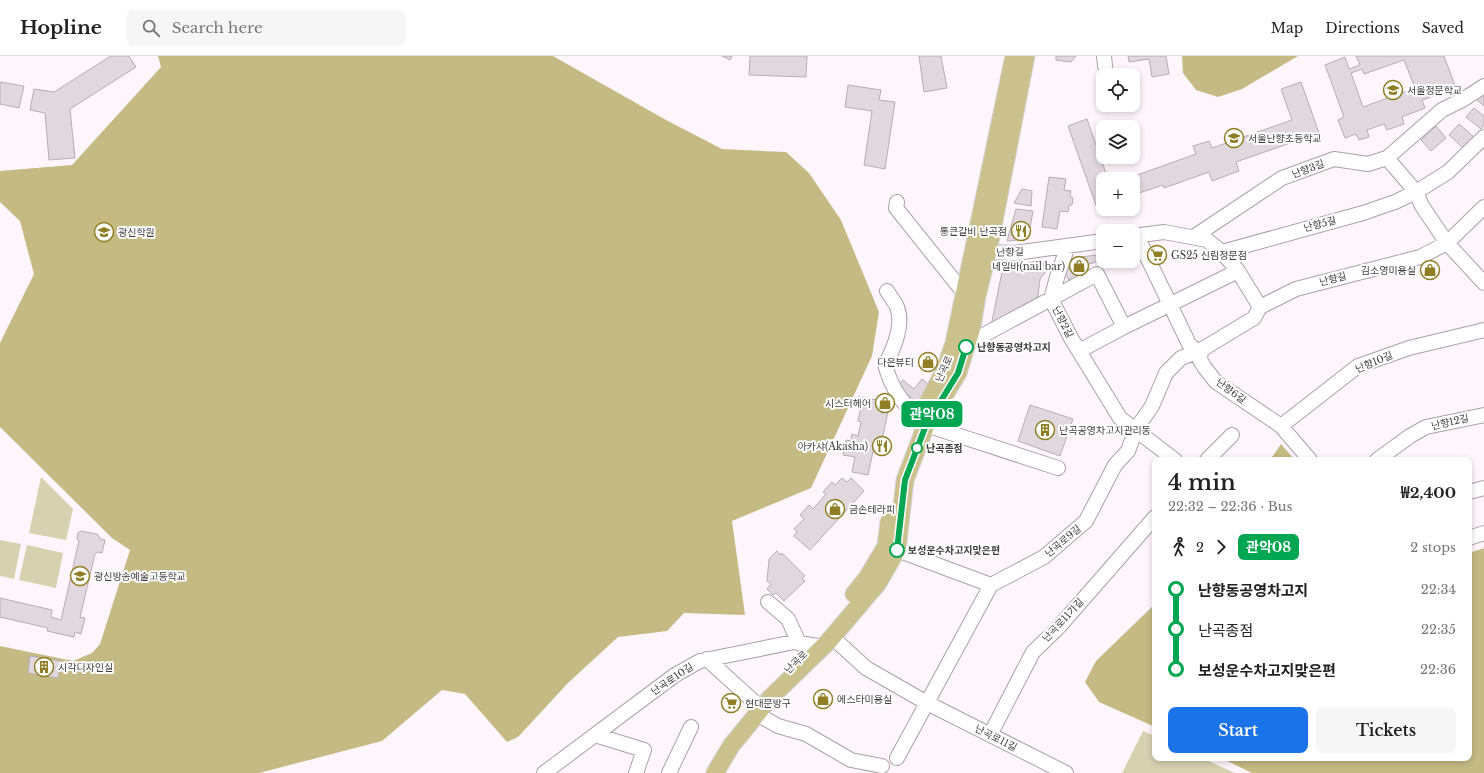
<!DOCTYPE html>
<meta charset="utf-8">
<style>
body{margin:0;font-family:"Libre Baskerville","Noto Sans KR",serif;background:#f6f6f6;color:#222;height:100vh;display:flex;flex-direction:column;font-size:15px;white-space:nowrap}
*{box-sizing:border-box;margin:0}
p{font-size:13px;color:#767676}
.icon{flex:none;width:22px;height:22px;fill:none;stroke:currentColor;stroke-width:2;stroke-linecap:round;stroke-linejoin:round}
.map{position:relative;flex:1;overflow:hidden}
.details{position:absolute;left:1152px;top:401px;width:320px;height:304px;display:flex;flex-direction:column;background:#fff;border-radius:8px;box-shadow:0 2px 6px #0003}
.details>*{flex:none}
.badge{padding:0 8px;border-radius:6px;font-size:14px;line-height:26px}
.tools{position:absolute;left:1096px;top:12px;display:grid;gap:8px}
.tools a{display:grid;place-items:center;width:44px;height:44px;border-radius:8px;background:#fff;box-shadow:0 2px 6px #0003;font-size:20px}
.map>.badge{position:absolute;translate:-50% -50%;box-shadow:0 0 0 2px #fff}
.legs{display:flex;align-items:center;gap:6px;height:44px;padding:0 16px;font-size:13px}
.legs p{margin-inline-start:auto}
.headline{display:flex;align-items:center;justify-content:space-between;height:68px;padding:0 16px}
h1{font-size:22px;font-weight:600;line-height:30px}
.button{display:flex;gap:8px;margin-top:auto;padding:8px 16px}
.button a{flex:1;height:46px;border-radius:8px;background:#1a73e8;color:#fff;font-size:16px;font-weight:600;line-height:46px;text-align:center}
.button a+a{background:#f6f6f6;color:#222}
ul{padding:0 16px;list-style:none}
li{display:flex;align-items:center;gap:14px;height:40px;font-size:15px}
li i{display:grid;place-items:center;width:6px;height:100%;margin:0 5px;background:currentColor}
li i::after{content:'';width:10px;height:10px;margin:-5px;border:3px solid;border-radius:50%;background:#fff}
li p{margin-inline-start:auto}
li:first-child i{background:linear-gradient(#0000 50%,currentColor 0)}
li:last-child i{background:linear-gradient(currentColor 50%,#0000 0)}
header{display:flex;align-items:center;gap:24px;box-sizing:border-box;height:56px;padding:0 20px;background:#fff;border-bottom:1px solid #e0e0e0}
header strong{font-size:19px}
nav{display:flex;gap:22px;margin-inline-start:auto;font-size:14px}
.search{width:280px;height:36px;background:#f6f6f6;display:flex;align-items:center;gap:10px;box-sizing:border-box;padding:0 14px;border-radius:8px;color:#767676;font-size:15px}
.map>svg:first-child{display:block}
</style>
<header>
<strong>Hopline</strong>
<div class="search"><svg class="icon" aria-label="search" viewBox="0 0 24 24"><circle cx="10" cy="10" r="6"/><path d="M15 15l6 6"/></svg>Search here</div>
<nav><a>Map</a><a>Directions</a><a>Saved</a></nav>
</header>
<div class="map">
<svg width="1484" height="717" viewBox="0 0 1484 717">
<rect width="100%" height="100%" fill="#fef6fc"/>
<path fill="#d7d1b0" d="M41 421 73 453 66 484 29 477Z
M0 484 21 488 14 523 0 520Z
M27 489 63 497 56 532 19 524Z
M1143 675 1155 680V702H1202L1235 717H1122Z"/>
<path fill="#c5ba84" d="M158 0H553L666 64 722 93 786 96 809 117 841 164 879 256 872 300 811 432 732 465 745 559 684 557 667 575 618 581 568 627 518 681 507 686 465 638 442 634 382 685 259 717H0V590L73 605 92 597 100 588 130 494 112 482 0 371V287L34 218 20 165 0 146V115L72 109 161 11Z
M1182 0H1298L1242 33 1218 41 1196 34 1183 17Z
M1281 388 1295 404H1270Z
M1484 492V717H1252L1221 702H1469V497Z
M1155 548V671L1099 646 1085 626 1096 605Z"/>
<path fill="#e1d7df" stroke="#b7adb5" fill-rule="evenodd" d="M111 0H129L136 11 70 53 75 102 49 104 45 57 30 54 34 33 54 36Z
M722 0H732L730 4Z
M750 0H807L806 21 749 19Z
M919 0H941L947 32 924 36Z
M1056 0H1076L1071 6 1056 4Z
M1128 0H1166L1169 18 1152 21 1149 3 1129 6Z
M1356 0H1444L1456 32 1422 44 1425 52 1402 61 1404 68 1387 74 1384 68 1367 74 1369 81 1359 84 1356 78 1345 82 1338 64 1344 61 1325 9 1345 1 1349 13 1360 9ZM1404 4 1415 32 1363 51 1351 17 1362 13 1364 18Z
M0 26 24 30 19 52 0 48Z
M1301 26 1319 77 1236 106 1239 115 1212 125 1209 116 1164 132 1163 129 1133 139V123H1126L1196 98 1193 90 1209 85 1212 92 1292 64 1281 33Z
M848 29 881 34 879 44 895 46 885 113 864 109 872 55 845 51Z
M1483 37 1484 38V50L1477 44Z
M1474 52 1484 60V69L1481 73 1466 61Z
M1087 63 1108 123H1103V150L1097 152 1068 70Z
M1459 68 1474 81 1463 92 1449 79Z
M1436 70 1446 82 1431 95 1421 84Z
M1049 121 1066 123 1064 134 1071 135 1070 141 1073 142 1072 149H1069L1068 156 1060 155 1057 173 1042 171Z
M1022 133 1032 135 1031 150 1014 147Z
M1016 153 1033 155 1028 183 1007 185Z
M1097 199V206L1089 208 1085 214 1078 216 1069 224 1062 215 1073 202Z
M1043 204 1045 217 1040 223 1038 240 1027 252 991 270 1003 211Z
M922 323 932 331 918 347 898 331 903 324 914 333Z
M858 341 890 346 882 384 876 382 868 419 852 416 855 401 843 399 846 384 851 385 852 378 858 380 861 366 858 365 861 351 866 352 868 345Z
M1030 349 1073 363 1060 400 1018 385Z
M842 422 847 426 851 422 864 435 810 494 794 480 797 476 794 473 804 463 800 459 809 449 813 453 826 438 823 436 832 426 835 429Z
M81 475 97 478 101 483 105 484 102 497 98 496 95 498 80 561 85 562 81 578 75 576 74 581 47 575 48 572 0 561V542L52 554 51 561 61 564 79 485 77 483 78 477Z
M777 495 781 499 782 497 805 520 802 522 805 525 784 545 776 537 773 539 767 533 771 528 767 525 769 503Z
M30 600 60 605 58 622 28 617Z"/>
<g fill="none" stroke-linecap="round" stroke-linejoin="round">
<g stroke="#aaa1a8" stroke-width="16">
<path id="minor" d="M1104 0 1105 10
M1387 102 1416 136 1422 150 1447 187 1484 151
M897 146 896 152 960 232 973 238
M1133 180 1164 176 1207 184 1222 196 1238 215 1260 251
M1137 180 1189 288 1198 296
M1195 180 1282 122 1334 103 1368 108 1387 102 1442 54 1464 43 1484 30
M1068 190 1058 218 1051 243 1071 282 1120 362 1175 404
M988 196 1015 197 1103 185
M1222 196 1363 157 1395 146 1416 136 1448 116 1484 81
M887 235C890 240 895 246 897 251 904 268 894 293 885 308 891 334 906 352 926 369L1058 412
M1260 251 1296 233 1420 201 1447 187 1484 227
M1260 251 1254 262 1201 294 1200 304 1205 312 1216 326 1281 370 1310 404
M1124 271 1238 215
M967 288 1097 218 1124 271 1079 295
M1281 370 1358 310 1409 292 1484 274
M1207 404 1232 379
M1377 404 1410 380 1426 371 1484 359
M1469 436 1484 432
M1469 482 1484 477
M897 494 991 529 1044 501 1086 465 1115 409 1128 395 1136 373 1152 350 1166 317 1181 302 1201 294
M768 546 788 563 799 587
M832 581 866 612 927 647 1066 717
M707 603 761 652
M757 658 778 670 806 678 851 704 882 710
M595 679 644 694 636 717
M990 679 1033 596 1058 572 1155 461
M897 702 991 529
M544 717 675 619 700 605 794 586 823 591
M669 717 691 671"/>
</g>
<g stroke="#d5d4d5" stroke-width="19">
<path id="major" d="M928 346 945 314 954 287 1014 0
M854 538 867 522 886 490 889 466
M715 717 731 690 770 642 828 586 878 527 897 494 905 424 926 369 958 317 972 271 977 240 988 196 1026 0"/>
</g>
<use href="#minor" stroke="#fff" stroke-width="14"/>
<use href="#major" stroke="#cbc18c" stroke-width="17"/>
</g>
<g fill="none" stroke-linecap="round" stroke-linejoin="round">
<g stroke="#fff" stroke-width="9">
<path id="line-1" d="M897 494 905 424 926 369 958 317 966 291"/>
</g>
<use href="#line-1" stroke="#00a651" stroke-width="6"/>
</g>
<defs>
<g id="school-ring" transform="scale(1)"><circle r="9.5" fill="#fff" stroke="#8f7e24" stroke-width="1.5"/><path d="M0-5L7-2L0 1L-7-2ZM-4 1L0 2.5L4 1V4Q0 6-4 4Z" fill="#8f7e24"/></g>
<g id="restaurant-ring" transform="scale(1)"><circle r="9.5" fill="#fff" stroke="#8f7e24" stroke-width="1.5"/><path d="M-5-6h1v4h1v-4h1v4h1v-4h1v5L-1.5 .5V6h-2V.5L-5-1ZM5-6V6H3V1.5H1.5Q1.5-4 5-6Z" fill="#8f7e24"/></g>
<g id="supermarket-ring" transform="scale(1)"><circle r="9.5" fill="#fff" stroke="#8f7e24" stroke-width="1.5"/><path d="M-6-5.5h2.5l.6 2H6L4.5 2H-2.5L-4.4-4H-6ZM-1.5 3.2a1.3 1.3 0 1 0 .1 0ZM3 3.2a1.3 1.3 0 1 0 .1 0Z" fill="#8f7e24"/></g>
<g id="shop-ring" transform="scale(1)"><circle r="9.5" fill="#fff" stroke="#8f7e24" stroke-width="1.5"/><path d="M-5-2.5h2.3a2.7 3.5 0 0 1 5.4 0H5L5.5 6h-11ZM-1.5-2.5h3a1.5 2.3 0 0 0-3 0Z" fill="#8f7e24"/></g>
<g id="building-ring" transform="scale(1)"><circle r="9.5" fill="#fff" stroke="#8f7e24" stroke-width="1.5"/><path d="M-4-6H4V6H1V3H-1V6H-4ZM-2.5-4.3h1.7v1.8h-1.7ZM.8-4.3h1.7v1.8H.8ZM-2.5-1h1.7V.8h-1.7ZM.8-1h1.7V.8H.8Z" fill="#8f7e24"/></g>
</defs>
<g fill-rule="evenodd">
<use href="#school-ring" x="1393" y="34"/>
<use href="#school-ring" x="1234" y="82"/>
<use href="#restaurant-ring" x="1021" y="175"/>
<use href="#school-ring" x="104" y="176"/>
<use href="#supermarket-ring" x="1157" y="199"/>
<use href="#shop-ring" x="1079" y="210"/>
<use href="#shop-ring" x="1430" y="214"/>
<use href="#shop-ring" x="928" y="306"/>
<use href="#shop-ring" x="885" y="347"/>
<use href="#building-ring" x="1045" y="374"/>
<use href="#restaurant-ring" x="882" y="390"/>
<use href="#shop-ring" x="835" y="453"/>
<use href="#school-ring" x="80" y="520"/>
<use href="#building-ring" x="44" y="611"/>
<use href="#shop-ring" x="823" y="643"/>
<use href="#supermarket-ring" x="731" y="647"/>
</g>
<g fill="#fff" stroke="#00a651" stroke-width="2">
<circle cx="966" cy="291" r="7"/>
<circle cx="917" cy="392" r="5"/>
<circle cx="897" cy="494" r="7"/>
</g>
<g text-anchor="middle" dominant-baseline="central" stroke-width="4" stroke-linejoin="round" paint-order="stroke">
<g font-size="10" fill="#403c3f" stroke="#fff" text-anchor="start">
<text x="1407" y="34">서울정문학교</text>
<text x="1248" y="82">서울난향초등학교</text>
<text x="1007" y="175" text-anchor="end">통큰갈비 난곡점</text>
<text x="118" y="176">광신학원</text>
<text x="1171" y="199">GS25 신림정문점</text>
<text x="1065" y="210" text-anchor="end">네일바(nail bar)</text>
<text x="1416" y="214" text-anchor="end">김소영미용실</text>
<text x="914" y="306" text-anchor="end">다은뷰티</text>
<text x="871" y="347" text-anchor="end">시스터헤어</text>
<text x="1059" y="374">난곡공영차고지관리동</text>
<text x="868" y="390" text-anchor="end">아카샤(Akasha)</text>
<text x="849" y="453">금손테라피</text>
<text x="94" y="520">광신방송예술고등학교</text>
<text x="58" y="611">시각디자인실</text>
<text x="837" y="643">에스타미용실</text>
<text x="745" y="647">현대문방구</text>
</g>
<g font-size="10" fill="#403c3f" stroke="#fff">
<text transform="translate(1308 113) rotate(-21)">난향3길</text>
<text transform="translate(1320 168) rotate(-15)">난향5길</text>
<text transform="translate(1010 196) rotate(-2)">난향길</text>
<text transform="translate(1333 223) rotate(-15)">난향길</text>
<text transform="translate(1063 266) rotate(63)">난향2길</text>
<text transform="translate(1374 306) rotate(-23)">난향10길</text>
<text transform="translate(944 313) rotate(-66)">난곡로</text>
<text transform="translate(1231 335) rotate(36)">난향6길</text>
<text transform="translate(1450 366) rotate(-13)">난향12길</text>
<text transform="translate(1063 485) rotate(-40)">난곡로9길</text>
<text transform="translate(1063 564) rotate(-47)">난곡로11가길</text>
<text transform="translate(796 606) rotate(-45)">난곡로</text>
<text transform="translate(672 623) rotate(-34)">난곡로10길</text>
<text transform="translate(996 682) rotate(27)">난곡로11길</text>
</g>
<g font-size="10" font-weight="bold" fill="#403c3f" stroke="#fff" text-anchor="start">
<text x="977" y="291">난향동공영차고지</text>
<text x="926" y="392">난곡종점</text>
<text x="908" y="494">보성운수차고지맞은편</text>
</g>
</g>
</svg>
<div class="tools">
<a><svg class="icon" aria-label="locate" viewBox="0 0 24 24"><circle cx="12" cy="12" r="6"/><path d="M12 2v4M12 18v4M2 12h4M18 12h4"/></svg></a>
<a><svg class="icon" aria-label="layers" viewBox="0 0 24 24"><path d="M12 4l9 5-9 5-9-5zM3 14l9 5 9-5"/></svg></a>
<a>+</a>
<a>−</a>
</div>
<b class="badge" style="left:932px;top:358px;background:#00a651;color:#fff">관악08</b>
<section class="details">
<div class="headline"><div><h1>4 min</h1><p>22:32 – 22:36 · Bus</p></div><b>₩2,400</b></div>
<div class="legs"><svg class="icon" aria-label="walk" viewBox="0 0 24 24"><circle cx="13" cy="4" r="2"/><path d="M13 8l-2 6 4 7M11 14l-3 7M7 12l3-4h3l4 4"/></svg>2<svg class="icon" aria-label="forward" viewBox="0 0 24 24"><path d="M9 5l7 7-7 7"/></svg><b class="badge" style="background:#00a651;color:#fff">관악08</b><p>2 stops</p></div>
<ul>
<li><i style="color:#00a651"></i><b>난향동공영차고지</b><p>22:34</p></li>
<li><i style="color:#00a651"></i><span>난곡종점</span><p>22:35</p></li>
<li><i style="color:#00a651"></i><b>보성운수차고지맞은편</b><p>22:36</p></li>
</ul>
<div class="button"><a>Start</a><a>Tickets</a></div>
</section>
</div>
